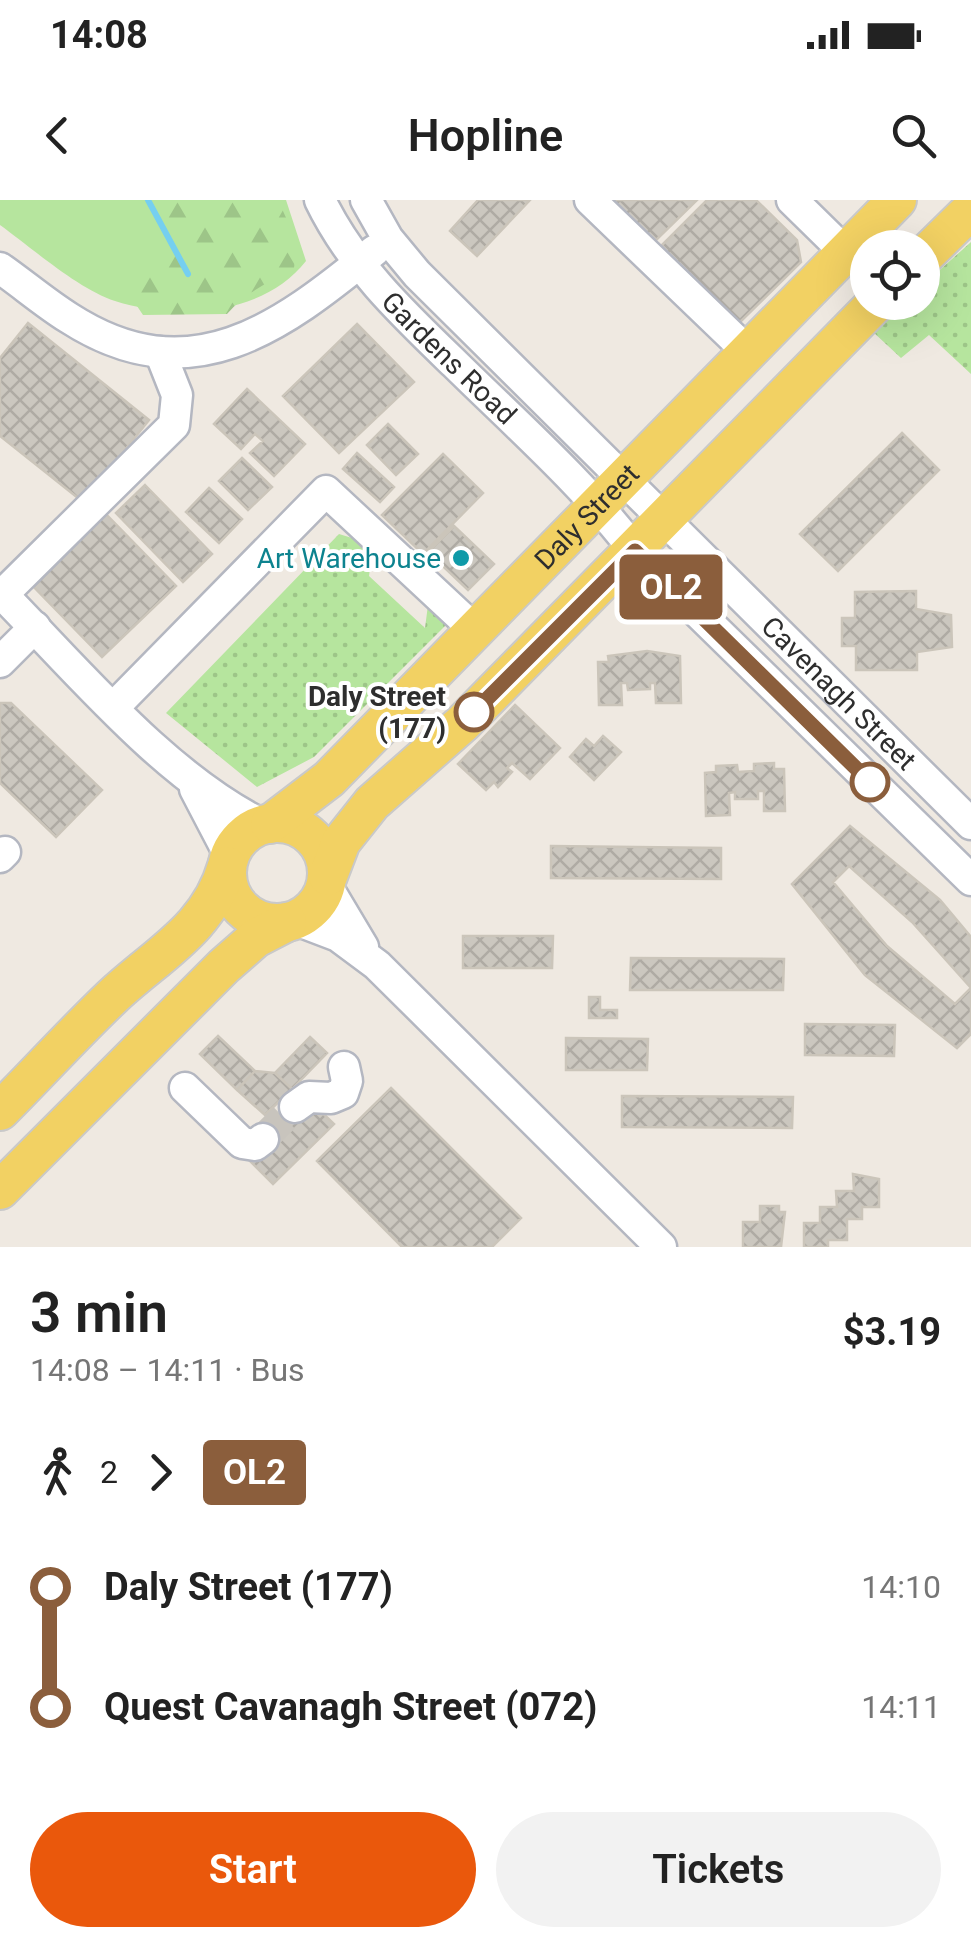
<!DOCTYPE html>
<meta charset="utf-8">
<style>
body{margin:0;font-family:Roboto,sans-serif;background:#f2f2f2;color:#222;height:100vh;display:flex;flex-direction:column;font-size:38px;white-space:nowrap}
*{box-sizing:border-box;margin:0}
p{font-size:32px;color:#767676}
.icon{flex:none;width:55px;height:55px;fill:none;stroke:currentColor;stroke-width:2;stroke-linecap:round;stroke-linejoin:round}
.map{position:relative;height:1047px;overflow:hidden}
.side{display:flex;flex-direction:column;background:#fff;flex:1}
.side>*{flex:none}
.badge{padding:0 20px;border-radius:8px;font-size:35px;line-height:65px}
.controls{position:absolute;left:850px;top:30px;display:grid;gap:20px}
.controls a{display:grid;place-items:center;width:90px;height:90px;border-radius:50%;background:#fff;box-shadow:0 10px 40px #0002;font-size:50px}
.map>.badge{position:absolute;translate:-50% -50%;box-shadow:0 0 0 5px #fff}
.legs{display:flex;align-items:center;gap:15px;height:110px;padding:0 30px;font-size:32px}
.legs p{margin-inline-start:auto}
.summary{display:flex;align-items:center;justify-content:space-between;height:170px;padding:0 30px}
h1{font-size:55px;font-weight:600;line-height:75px}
.cta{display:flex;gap:20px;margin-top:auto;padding:20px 30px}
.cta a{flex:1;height:115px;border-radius:60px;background:#ea580c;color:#fff;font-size:40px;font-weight:600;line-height:115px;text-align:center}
.cta a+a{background:#f2f2f2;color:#222}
ul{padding:0 30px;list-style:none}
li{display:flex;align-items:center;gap:35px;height:120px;font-size:38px}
li i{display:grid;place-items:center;width:15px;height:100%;margin:0 12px;background:currentColor}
li i::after{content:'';width:25px;height:25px;margin:-12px;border:8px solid;border-radius:50%;background:#fff}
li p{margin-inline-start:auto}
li:first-child i{background:linear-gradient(#0000 50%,currentColor 0)}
li:last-child i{background:linear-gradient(currentColor 50%,#0000 0)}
.status{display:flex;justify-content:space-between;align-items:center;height:70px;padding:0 50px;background:#fff;direction:ltr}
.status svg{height:28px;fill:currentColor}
header{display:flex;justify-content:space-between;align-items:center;height:130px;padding:0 30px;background:#fff;font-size:45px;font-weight:600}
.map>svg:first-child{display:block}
</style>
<div class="status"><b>14:08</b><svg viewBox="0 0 49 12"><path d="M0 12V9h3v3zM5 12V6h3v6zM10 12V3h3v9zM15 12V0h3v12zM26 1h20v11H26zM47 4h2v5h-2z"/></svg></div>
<header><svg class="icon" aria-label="back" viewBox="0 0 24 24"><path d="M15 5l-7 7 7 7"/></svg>Hopline<svg class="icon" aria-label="search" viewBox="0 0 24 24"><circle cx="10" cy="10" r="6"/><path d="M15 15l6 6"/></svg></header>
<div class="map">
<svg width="971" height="1047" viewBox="0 0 971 1047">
<defs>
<pattern id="forest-firs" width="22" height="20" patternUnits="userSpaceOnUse" patternTransform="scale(2.5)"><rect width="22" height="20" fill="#b6e59e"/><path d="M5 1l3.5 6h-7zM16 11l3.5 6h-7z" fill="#9dc588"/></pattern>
<pattern id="park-dots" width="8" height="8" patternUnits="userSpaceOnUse" patternTransform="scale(2.5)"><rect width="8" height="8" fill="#b6e59e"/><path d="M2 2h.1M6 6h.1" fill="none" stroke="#9dc588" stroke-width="1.8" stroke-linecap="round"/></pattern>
<pattern id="building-cross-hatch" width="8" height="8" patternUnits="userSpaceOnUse" patternTransform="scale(2.5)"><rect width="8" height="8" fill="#cbc7bf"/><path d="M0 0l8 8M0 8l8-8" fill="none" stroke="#afaba4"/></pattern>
</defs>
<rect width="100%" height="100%" fill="#efe9e1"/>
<path fill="#b6e59e" d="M0 0H286L306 61C264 115 178 121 115 101 78 89 32 48 0 25Z"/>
<path fill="url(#forest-firs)" d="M157 0H278L297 42 294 68C270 81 245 93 227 114L143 115 133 100 137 78 161 70 163 60 182 42Z"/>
<path fill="url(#park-dots)" d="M971 42V174L929 135 901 158 872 131 904 103 922 102 923 85Z
M339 334 352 338 372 354 369 376 425 428 428 405 455 416 314 557 257 587 166 513Z"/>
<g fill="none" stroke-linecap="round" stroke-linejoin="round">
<path stroke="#75cff0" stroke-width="6" d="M148 0 188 74"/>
</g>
<path fill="url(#building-cross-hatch)" stroke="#cbc5ba" stroke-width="2.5" fill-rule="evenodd" d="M478 0H530L477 56 450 31Z
M608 0H697L652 44Z
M707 0H756L797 40 801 62 733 129 655 52Z
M28 123 149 220 83 302 0 236V158Z
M357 124 414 182 339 253 283 196Z
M247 189 305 244 274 276 250 253 263 241 255 234 241 249 214 224Z
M388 224 418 254 396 275 367 245Z
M902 233 939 270 838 371 800 334Z
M357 253 394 287 380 302 343 269Z
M443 254 483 293 423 354 382 315Z
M242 258 272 287 248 310 219 281Z
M145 285 212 354 183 382 116 313Z
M209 288 242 319 219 343 186 312Z
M103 311 176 386 102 457 29 382Z
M454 326 494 364 468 390 428 352Z
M916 391V409L951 415 952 447 917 452V470H856V446H842V418H855V392Z
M647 451 680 456 681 503H656L655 483H650V489L628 490 627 483H621L622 505H599L598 462H609L608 456Z
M0 503H11L102 590 56 637 0 583Z
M515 505 560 548 530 579 512 563 507 568 512 572 498 587 494 582 486 590 458 564Z
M603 536 621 552 594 580 570 557 586 539 594 546Z
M774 563V569H784L785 611H764V591H758V599H735V592L729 593 730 615 706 616 705 573 716 572V566L737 565 738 572 754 571V564Z
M850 626 940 700 971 737V834L957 848 865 775 792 684ZM849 666 912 722 971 788 955 804 887 746 833 682Z
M551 646 721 648V679L551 678Z
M463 736H553L552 768H463Z
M631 758 784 759 783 790H630Z
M589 797H600V810H617V818H589Z
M805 824 895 825 894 856 805 855Z
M218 836 255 871 237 890 200 854Z
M310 837 327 853 292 889 275 873Z
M566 838 648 839 647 870H566Z
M255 871 275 873 292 889 265 915 237 890Z
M391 888 521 1018 492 1047H402L317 961Z
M622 896 793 897 792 928 622 927Z
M309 900 334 924 273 984 249 960Z
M853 974 879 979V1007H862V1019H847V1040H828V1047H804V1023H820V1007H837L836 991H854Z
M760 1006H779V1012H785L781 1047H743V1022H760Z"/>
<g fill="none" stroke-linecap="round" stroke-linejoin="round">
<path stroke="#c8c4bd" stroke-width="30" stroke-dasharray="30 15" stroke-linecap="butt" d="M263 939 295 907"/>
<g stroke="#b4b7c1" stroke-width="35">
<g id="minor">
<path id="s1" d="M320 0C352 66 403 114 455 164 517 225 582 282 635 351L971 680"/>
<path id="s2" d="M366 0 388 39 417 74 971 624"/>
<path d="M590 0 747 151"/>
<path d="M792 0 845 52"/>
<path d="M0 68C23 84 45 103 69 118 190 196 280 128 374 51"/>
<path d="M0 392C77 470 165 577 263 625"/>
<path d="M2 395 174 225 177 195 160 152"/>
<path d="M0 462 35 427"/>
<path d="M115 506 326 291 474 429"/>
<path d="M195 589 230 656"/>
<path d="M0 657 5 652"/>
<path d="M326 685 363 747"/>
<path d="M296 720 338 736 377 765 661 1047"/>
<path d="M185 888 242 943 255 945 263 939"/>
<path d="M295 907 309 897 331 898 343 893 347 881 344 867"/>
</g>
</g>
<g stroke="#c9c9c9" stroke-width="42">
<g id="major">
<path d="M922 58 971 10"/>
<circle cx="277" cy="673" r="50"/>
<path id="s3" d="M270 624 329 579 897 0"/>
<path d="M328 676 341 642 372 603 463 523 877 102"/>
<path d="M0 911C38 873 74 833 113 796 158 754 209 729 227 666"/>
<path d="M0 990 224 766 256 738 287 722"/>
</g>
</g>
<use href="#minor" stroke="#fff" stroke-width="30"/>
<use href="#major" stroke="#f2d163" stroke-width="38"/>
</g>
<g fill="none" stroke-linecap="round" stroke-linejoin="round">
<g stroke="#fff" stroke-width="22">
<path id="line-1" d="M474 512 635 351 870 582"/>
</g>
<use href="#line-1" stroke="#8b5e3c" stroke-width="15"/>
</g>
<circle fill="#0f9aa8" stroke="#fff" stroke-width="4" cx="461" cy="358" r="10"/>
<g fill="#fff" stroke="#8b5e3c" stroke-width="5">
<circle cx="474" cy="512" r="18"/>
<circle cx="870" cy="582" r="18"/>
</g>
<g text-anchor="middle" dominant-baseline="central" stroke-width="8" stroke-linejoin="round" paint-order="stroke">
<g font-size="28" fill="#2e2e2e" stroke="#fff">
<text stroke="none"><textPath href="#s1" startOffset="205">Gardens Road</textPath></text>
<text stroke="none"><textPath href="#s3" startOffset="442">Daly Street</textPath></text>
<text stroke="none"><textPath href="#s2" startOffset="685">Cavenagh Street</textPath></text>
</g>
<g font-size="28" fill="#0d838f" stroke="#fff" text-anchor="end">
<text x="441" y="358">Art Warehouse</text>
</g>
<g font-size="28" font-weight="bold" fill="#2e2e2e" stroke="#fff" text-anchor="end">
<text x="446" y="496">Daly Street<tspan x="446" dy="32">(177)</tspan></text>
</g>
</g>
</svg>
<div class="controls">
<a><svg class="icon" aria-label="locate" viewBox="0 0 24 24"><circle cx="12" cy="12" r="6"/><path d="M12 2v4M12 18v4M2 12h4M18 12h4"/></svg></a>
</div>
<b class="badge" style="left:671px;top:387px;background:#8b5e3c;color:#fff">OL2</b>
</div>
<section class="side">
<div class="summary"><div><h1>3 min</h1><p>14:08 – 14:11 · Bus</p></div><b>$3.19</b></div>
<div class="legs"><svg class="icon" aria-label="walk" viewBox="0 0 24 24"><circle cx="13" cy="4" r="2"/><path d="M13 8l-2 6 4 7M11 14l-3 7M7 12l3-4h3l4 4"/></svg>2<svg class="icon" aria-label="forward" viewBox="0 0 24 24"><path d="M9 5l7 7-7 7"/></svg><b class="badge" style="background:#8b5e3c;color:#fff">OL2</b></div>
<ul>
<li><i style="color:#8b5e3c"></i><b>Daly Street (177)</b><p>14:10</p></li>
<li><i style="color:#8b5e3c"></i><b>Quest Cavanagh Street (072)</b><p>14:11</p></li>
</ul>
<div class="cta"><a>Start</a><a>Tickets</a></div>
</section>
